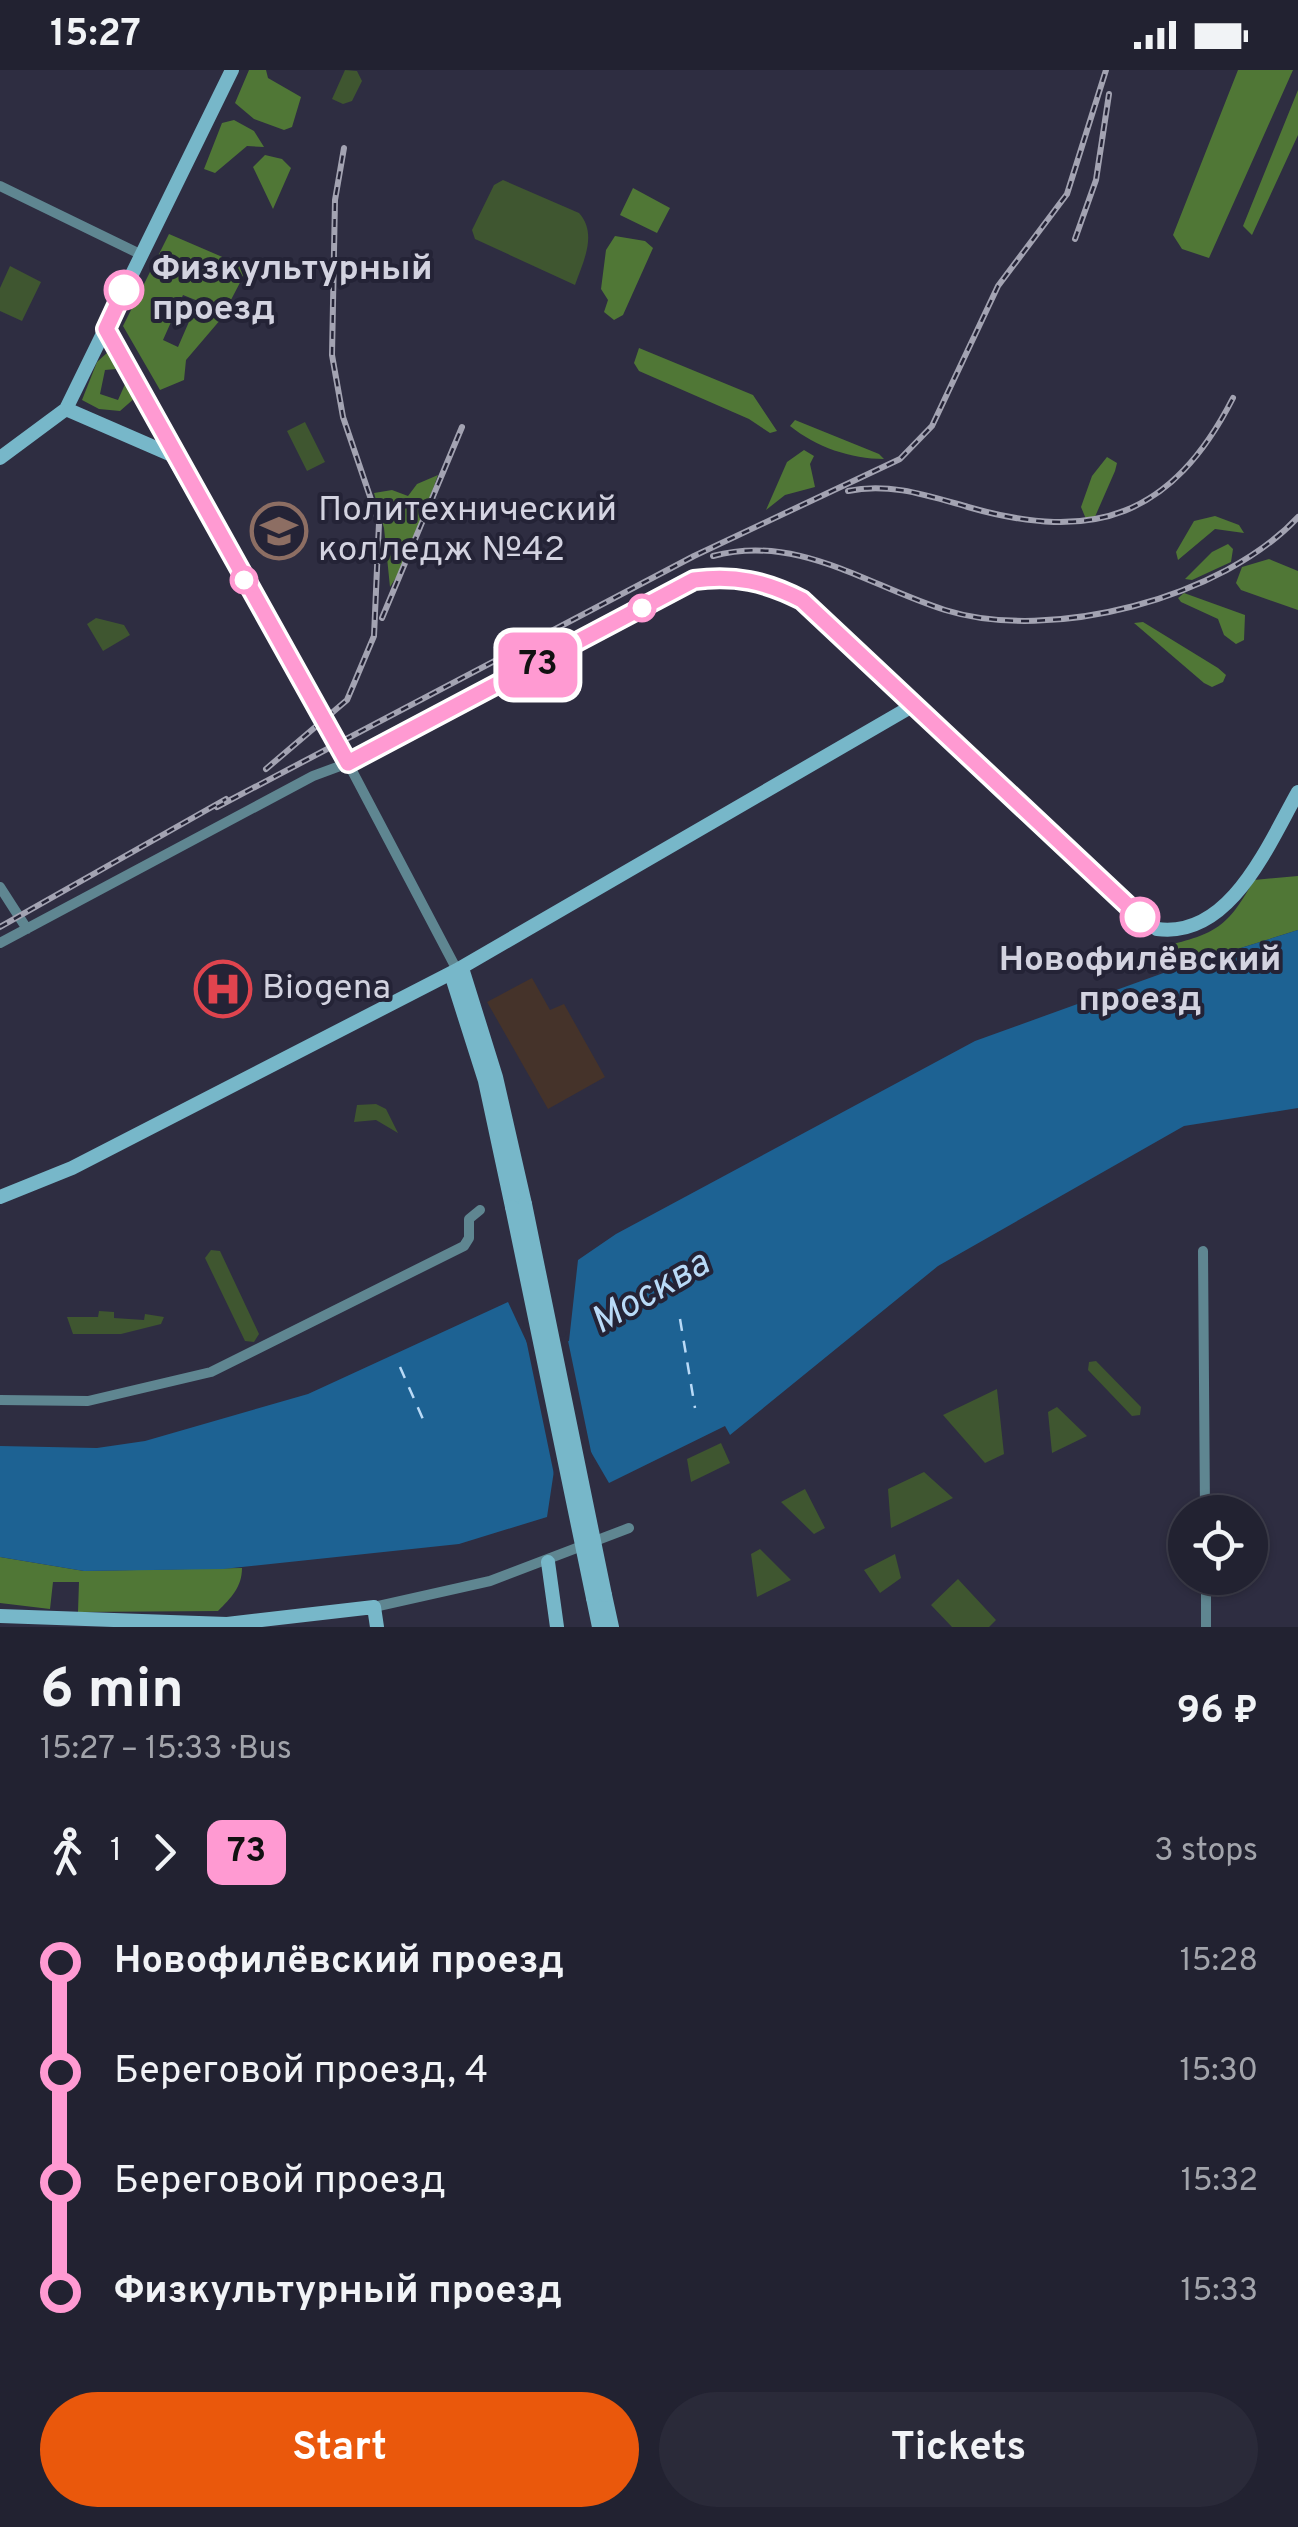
<!DOCTYPE html>
<meta charset="utf-8">
<style>
body{margin:0;font-family:Overpass,sans-serif;background:#2a2a39;color:#f1f3f6;height:100vh;display:flex;flex-direction:column;font-size:38px;white-space:nowrap}
*{box-sizing:border-box;margin:0}
p{font-size:32px;color:#a2a4ab}
.icon{flex:none;width:55px;height:55px;fill:none;stroke:currentColor;stroke-width:2;stroke-linecap:round;stroke-linejoin:round}
.map{position:relative;height:1557px;overflow:hidden}
.panel{display:flex;flex-direction:column;background:#222231;flex:1}
.panel>*{flex:none}
.badge{padding:0 20px;border-radius:15px;font-size:35px;line-height:65px}
.fabs{position:absolute;left:1168px;top:1425px;display:grid;gap:20px}
.fabs a{display:grid;place-items:center;width:100px;height:100px;border-radius:50%;background:#222231;box-shadow:0 2px 8px #0004,0 0 0 2px #3f3f4d;font-size:50px}
.map>.badge{position:absolute;translate:-50% -50%;box-shadow:0 0 0 5px #fff}
.legs{display:flex;align-items:center;gap:15px;height:110px;padding:0 40px;font-size:32px}
.legs p{margin-inline-start:auto}
.headline{display:flex;align-items:center;justify-content:space-between;height:170px;padding:0 40px}
h1{font-size:55px;font-weight:700;line-height:75px}
.button{display:flex;gap:20px;margin-top:auto;padding:20px 40px}
.button a{flex:1;height:115px;border-radius:60px;background:#ea580c;color:#fff;font-size:40px;font-weight:700;line-height:115px;text-align:center}
.button a+a{background:#2a2a39;color:#f1f3f6}
ul{padding:0 40px;list-style:none}
li{display:flex;align-items:center;gap:35px;height:110px;font-size:38px}
li i{display:grid;place-items:center;width:15px;height:100%;margin:0 12px;background:currentColor}
li i::after{content:'';width:25px;height:25px;margin:-12px;border:8px solid;border-radius:50%;background:#222231}
li p{margin-inline-start:auto}
li:first-child i{background:linear-gradient(#0000 50%,currentColor 0)}
li:last-child i{background:linear-gradient(currentColor 50%,#0000 0)}
.status{display:flex;justify-content:space-between;align-items:center;height:70px;padding:0 50px;background:#222231;direction:ltr}
.status svg{height:28px;fill:currentColor}
.map>svg:first-child{display:block}
</style>
<div class="status"><b>15:27</b><svg viewBox="0 0 49 12"><path d="M0 12V9h3v3zM5 12V6h3v6zM10 12V3h3v9zM15 12V0h3v12zM26 1h20v11H26zM47 4h2v5h-2z"/></svg></div>
<div class="map">
<svg width="1298" height="1557" viewBox="0 0 1298 1557">
<rect width="100%" height="100%" fill="#2e2d41"/>
<path fill="#45332a" d="M532 908 550 940 564 934 605 1007 548 1039 487 932Z"/>
<path fill="#3f5630" d="M345 0 357 1 362 11 352 31 343 34 332 29Z
M503 110 579 143C598 164 583 192 575 215L475 169 472 160 494 115Z
M10 196 41 212 22 251 0 241V218Z
M305 352 325 392 307 401 287 361Z
M96 548 124 555 130 565 103 581 87 554Z
M376 1034 386 1039 398 1063 376 1050 354 1052 357 1035Z
M211 1180 220 1181 259 1264 254 1272 245 1271 205 1188Z
M99 1241 114 1242V1248L144 1250 145 1244 164 1247 161 1254 121 1264H73L67 1247H98Z
M1096 1291 1141 1337 1140 1345 1132 1346 1088 1300 1089 1292Z
M997 1319 1004 1384 985 1393 943 1345Z
M1057 1337 1087 1366 1052 1383 1048 1342Z
M721 1373 730 1393 691 1412 687 1389Z
M924 1402 953 1428 891 1458 888 1419Z
M805 1419 825 1458 814 1464 781 1432Z
M760 1479 791 1510 757 1527 751 1484Z
M895 1484 901 1508 880 1523 864 1500Z
M958 1509 996 1550 989 1557H952L931 1535Z"/>
<path fill="#507736" fill-rule="evenodd" d="M249 0H266L268 8 301 27 292 57 284 60 254 49 235 33Z
M1238 0H1293L1209 188 1182 179 1173 165Z
M1298 20V65L1252 165 1243 156Z
M234 50 254 61 264 77 247 76 215 103 204 99 222 53Z
M265 85 282 89 291 98 273 139 253 97Z
M633 118 670 138 657 163 620 145Z
M169 164 241 195 245 203 221 249 186 290 184 310 160 320 123 256ZM183 225 198 231 178 277 163 270Z
M615 166 645 171 653 178 623 245 614 250 604 242 608 230 601 219 606 180Z
M639 278 753 325 777 361 770 363 749 349 639 301 634 293Z
M109 281 120 294 116 299 105 300 100 324 118 330 126 312 136 327 120 341 99 339 82 330 97 292Z
M795 350 879 384 884 389C851 389 816 377 790 356Z
M804 380 814 386 810 394 815 417 785 425 766 440 787 392Z
M1107 387 1117 393 1115 401 1094 449H1086L1081 437 1092 406Z
M438 405 406 492 390 517 384 458 374 423 392 420 408 426 417 414Z
M1215 446 1239 455 1244 463 1215 459 1178 490 1176 482 1194 451Z
M1228 474 1233 479 1231 492 1192 510 1185 509 1212 482Z
M1269 489 1298 501V540L1241 520 1236 513 1242 497Z
M1184 523 1245 545 1244 570 1236 574 1224 565 1218 549 1181 532 1178 528Z
M1143 552 1218 598 1226 605 1223 612 1212 617 1204 613 1134 553Z
M1298 806V860L1180 897 1169 875C1219 863 1229 854 1254 810Z
M0 1487 84 1501 242 1498C242 1517 231 1528 218 1541L78 1542 79 1512H53L50 1539 0 1533Z"/>
<path fill="#1d6293" d="M1298 860V1038L1184 1056 938 1196 730 1365 725 1356 609 1413 591 1382 555 1394 547 1447 459 1474 223 1499 84 1501 0 1487V1376L97 1378 145 1371 308 1324 508 1232 528 1275 569 1271 578 1190 616 1164 975 971 1180 897Z"/>
<path fill="#2e2d41" d="M522 1250 531 1270 565 1266 566 1261 594 1396 589 1388 560 1398 557 1419Z"/>
<g fill="none" stroke-linecap="round" stroke-linejoin="round">
<path stroke="#b9daf7" stroke-width="2.5" stroke-dasharray="12 10" stroke-linecap="butt" d="M680 1249 695 1338
M400 1297 426 1356"/>
<path stroke="#5f8691" stroke-width="10" d="M0 116 142 185
M0 817 27 859
M0 873 313 706 348 693 457 900
M1203 1181 1205 1442
M0 1330 88 1331 211 1302 464 1176 469 1168V1149L480 1140
M1206 1508V1557
M374 1537 490 1511 629 1458"/>
<path stroke="#77b7c9" stroke-width="14" d="M106 259 172 385 348 693 694 510C735 505 765 511 802 530L1157 859C1230 869 1268 775 1298 722
M66 339 172 385
M0 388 66 339 232 0
M462 898 496 1007 525 1134
M451 904 485 1011 512 1137
M0 1127 72 1098 457 900 914 635
M548 1492 557 1557
M605 1525 612 1557
M593 1528 599 1557
M0 1546 227 1554 374 1537 377 1557"/>
<g stroke="#a3a3b2" stroke-width="6">
<path id="rail" d="M1075 169 1096 110 1109 24
M848 421C889 412 929 426 968 437 1094 473 1172 447 1233 328
M713 486C798 463 868 516 945 540 1051 573 1223 528 1298 447
M382 548 462 357
M266 699 347 630 374 566 379 453 343 347 332 285 335 130 344 78
M217 737 694 486 900 389 932 356 998 216 1067 124 1106 0
M0 857 226 729"/>
</g>
<use href="#rail" stroke="#242336" stroke-width="2.5" stroke-dasharray="8" stroke-linecap="butt"/>
<path stroke="#77b7c9" stroke-width="14" d="M525 1134 605 1525
M512 1137 593 1528"/>
</g>
<g fill="none" stroke-linecap="round" stroke-linejoin="round">
<g stroke="#fff" stroke-width="22">
<path id="line-1" d="M124 220 106 259 348 693 694 510C735 505 765 511 802 530L1140 847"/>
</g>
<use href="#line-1" stroke="#ff9ad2" stroke-width="15"/>
</g>
<defs>
<g id="university-ring" transform="scale(2.875)"><circle r="9.5" fill="#242336" stroke="#8d6e63" stroke-width="1.5"/><path d="M0-5L7-2L0 1L-7-2ZM-4 1L0 2.5L4 1V4Q0 6-4 4Z" fill="#8d6e63"/></g>
<g id="hospital-ring" transform="scale(2.875)"><circle r="9.5" fill="#242336" stroke="#e0444e" stroke-width="1.5"/><path d="M-5-5h3v3.5h4V-5h3V5h-3V1.5h-4V5h-3Z" fill="#e0444e"/></g>
</defs>
<g fill-rule="evenodd">
<use href="#university-ring" x="279" y="461"/>
<use href="#hospital-ring" x="223" y="919"/>
</g>
<g fill="#fff" stroke="#ff9ad2" stroke-width="5">
<circle cx="124" cy="220" r="18"/>
<circle cx="244" cy="510" r="12"/>
<circle cx="642" cy="538" r="12"/>
<circle cx="1140" cy="847" r="18"/>
</g>
<g text-anchor="middle" dominant-baseline="central" stroke-width="8" stroke-linejoin="round" paint-order="stroke">
<g font-size="35" font-weight="bold" fill="#d3d3e0" stroke="#242336" text-anchor="start">
<text x="152" y="200">Физкультурный<tspan x="152" dy="40">проезд</tspan></text>
<text x="1140" y="891" text-anchor="middle">Новофилёвский<tspan x="1140" dy="40">проезд</tspan></text>
</g>
<g font-size="35" fill="#d3d3e0" stroke="#242336" text-anchor="start">
<text x="318" y="441">Политехнический<tspan x="318" dy="40">колледж №42</tspan></text>
<text x="262" y="919">Biogena</text>
</g>
<g font-size="38" font-style="italic" fill="#b9daf7" stroke="#242336">
<text transform="translate(651 1224) rotate(-30)">Москва</text>
</g>
</g>
</svg>
<div class="fabs">
<a><svg class="icon" aria-label="locate" viewBox="0 0 24 24"><circle cx="12" cy="12" r="6"/><path d="M12 2v4M12 18v4M2 12h4M18 12h4"/></svg></a>
</div>
<b class="badge" style="left:538px;top:595px;background:#ff9ad2;color:#111">73</b>
</div>
<section class="panel">
<div class="headline"><div><h1>6 min</h1><p>15:27 – 15:33 · Bus</p></div><b>96 ₽</b></div>
<div class="legs"><svg class="icon" aria-label="walk" viewBox="0 0 24 24"><circle cx="13" cy="4" r="2"/><path d="M13 8l-2 6 4 7M11 14l-3 7M7 12l3-4h3l4 4"/></svg>1<svg class="icon" aria-label="forward" viewBox="0 0 24 24"><path d="M9 5l7 7-7 7"/></svg><b class="badge" style="background:#ff9ad2;color:#111">73</b><p>3 stops</p></div>
<ul>
<li><i style="color:#ff9ad2"></i><b>Новофилёвский проезд</b><p>15:28</p></li>
<li><i style="color:#ff9ad2"></i><span>Береговой проезд, 4</span><p>15:30</p></li>
<li><i style="color:#ff9ad2"></i><span>Береговой проезд</span><p>15:32</p></li>
<li><i style="color:#ff9ad2"></i><b>Физкультурный проезд</b><p>15:33</p></li>
</ul>
<div class="button"><a>Start</a><a>Tickets</a></div>
</section>
